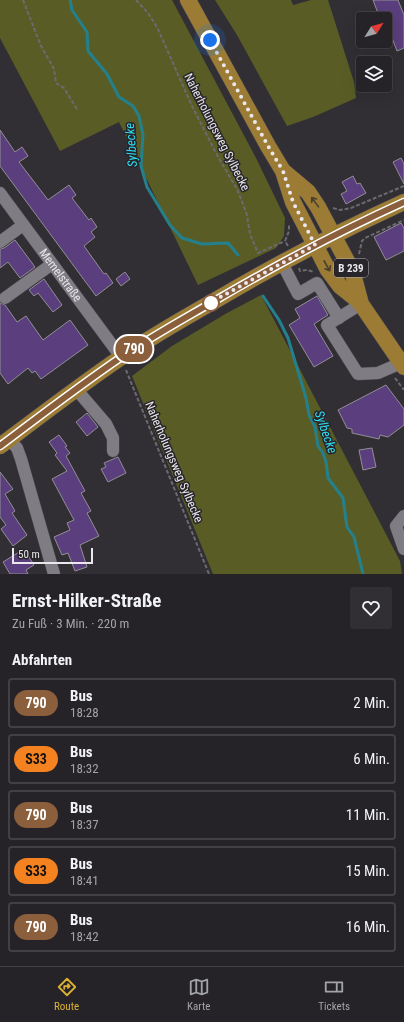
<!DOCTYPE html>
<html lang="de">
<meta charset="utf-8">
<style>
body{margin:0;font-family:"Roboto Condensed",sans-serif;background:#312f33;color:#f1f3f6;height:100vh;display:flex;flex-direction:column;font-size:15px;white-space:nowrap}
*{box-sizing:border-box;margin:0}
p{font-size:13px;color:#a3a4a7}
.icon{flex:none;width:22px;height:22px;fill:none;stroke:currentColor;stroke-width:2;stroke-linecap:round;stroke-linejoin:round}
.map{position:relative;height:574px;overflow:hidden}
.side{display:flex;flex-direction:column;background:#252327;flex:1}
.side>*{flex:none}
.badge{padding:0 8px;border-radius:13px;font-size:14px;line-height:26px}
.needle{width:26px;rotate:53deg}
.controls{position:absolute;left:356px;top:12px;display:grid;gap:8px}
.controls a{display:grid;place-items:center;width:36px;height:36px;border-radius:4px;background:#252327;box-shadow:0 4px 16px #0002,0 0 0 1px #424044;font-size:20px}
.scale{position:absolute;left:12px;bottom:10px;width:81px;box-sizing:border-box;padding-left:4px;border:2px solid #eae8ec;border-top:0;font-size:11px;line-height:14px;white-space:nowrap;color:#eae8ec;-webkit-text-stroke:3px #27252a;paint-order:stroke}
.you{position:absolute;width:20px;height:20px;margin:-10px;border:3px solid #fff;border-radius:50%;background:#1a73e8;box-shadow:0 0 0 6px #1a73e833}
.map>.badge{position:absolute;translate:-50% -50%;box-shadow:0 0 0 2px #fff}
h2{padding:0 12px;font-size:15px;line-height:36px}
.round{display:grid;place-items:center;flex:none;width:42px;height:42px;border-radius:4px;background:#312f33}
.summary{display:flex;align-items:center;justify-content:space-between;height:68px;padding:0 12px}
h1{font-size:19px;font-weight:700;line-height:30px}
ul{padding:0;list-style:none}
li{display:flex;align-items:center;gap:12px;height:50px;margin:0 8px 6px;padding:0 4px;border:2px solid #424044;border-radius:4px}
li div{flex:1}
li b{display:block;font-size:15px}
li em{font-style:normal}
li .badge{min-width:44px;font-weight:700;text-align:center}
.tab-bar{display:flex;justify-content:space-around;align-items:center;height:56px;border-top:1px solid #424044;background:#252327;font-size:11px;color:#a3a4a7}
.tab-bar a{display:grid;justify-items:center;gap:2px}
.tab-bar .active{color:#dab333}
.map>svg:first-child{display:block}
</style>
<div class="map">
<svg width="404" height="574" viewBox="0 0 404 574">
<rect width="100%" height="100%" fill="#312f34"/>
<path fill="#595d25" d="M0 0H172L256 158 285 218 284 236 276 248 198 285 119 122 60 151 0 38Z
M215 0H291L293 5 311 0H328L354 82 356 98 313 117 287 126 237 35Z
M261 295 400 561 402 574H213L132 376 172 346 227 313Z"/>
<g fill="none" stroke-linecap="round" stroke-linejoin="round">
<path stroke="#24808d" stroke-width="3" d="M70 0 72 10 87 32 88 51 107 74 119 97 133 106 139 116 143 135 141 166 147 187 170 225 182 238 202 244 228 243 238 255
M263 296 279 320 288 338 306 398 309 415 315 427 318 446 323 453 326 462 328 478 343 498 347 527 354 537 363 574"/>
</g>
<path fill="#5b3e7d" stroke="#918f95" d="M373 0H398L404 15V48L397 51 383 14 379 16Z
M0 130 15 152 22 147 28 156 19 162 48 200 69 185 76 195 72 198 89 220 91 218 97 227 91 232 95 237 84 246 104 274 106 273 113 283 96 296 0 166Z
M401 158 404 164V184L393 162Z
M353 176 357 184 360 183 366 193 346 204 341 194 347 191 342 182Z
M401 223 404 228V251L386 260 374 237Z
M15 240 35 267 20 278 8 262 0 268V249L4 248Z
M125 272 130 279 121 286 116 279Z
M44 279 62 305 53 312 38 293 34 296 29 290Z
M317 296 328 315 314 324 333 356 314 367 289 325 300 318 295 309Z
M0 303 5 305 17 322 26 316 43 340 70 320 88 345 41 379 35 371 32 373 28 368 8 384 0 373Z
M386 385 404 409V425L388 437 380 435 379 439 352 433V429L347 428 338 410Z
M87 413 98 427 87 436 76 422Z
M59 435 67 446 65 447 70 453 66 456 85 491 81 493 91 511 87 513 99 536 80 545 87 567 75 571 68 553 62 555 54 537 70 530 67 523 74 520 52 479 67 471 55 455 57 453 49 442Z
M372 448 376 467 363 470 359 450Z
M118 457 126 473 108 482 101 469 106 467 104 463Z
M0 472 13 489 5 494 15 511 12 513 27 535 13 546 1 529 6 525 0 517Z
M24 549 34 565 26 570 28 574H10L3 562Z"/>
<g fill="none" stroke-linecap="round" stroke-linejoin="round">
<g stroke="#4f4d52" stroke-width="13">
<g id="minor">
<path id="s1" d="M0 193 121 357"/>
<path d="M0 242 23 225"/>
<path d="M282 263 298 294 317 283 339 318"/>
<path d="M5 298 52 264"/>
<path d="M361 304 327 325 358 374 378 373 401 363"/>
<path d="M76 389 106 424 113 438V451"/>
<path d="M9 439 17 448 21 459 54 574"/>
<path d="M404 516 396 526 404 549"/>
</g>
</g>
<g stroke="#4f4d52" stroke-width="17">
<path id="major" d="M188 0 268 146 283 171 293 202 328 270 340 286 360 302
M283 171 308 192 318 207 349 265 353 274 361 304 404 367
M0 446C40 416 79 386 120 358 151 337 184 318 216 300 277 264 340 231 404 202"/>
</g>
<path stroke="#6c6a6f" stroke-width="2" stroke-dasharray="4 2" stroke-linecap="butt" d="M23 0 41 46 54 69 56 83 64 88 77 109
M136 0 148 13 157 27 192 106 217 155 238 191 247 215 250 234 258 253 285 241
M333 208 340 210 351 208 404 186
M288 246 285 241 289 231V224
M359 254 362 241 365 238 404 220
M299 268 300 271 307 270 314 272
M126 370 209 574
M395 378 404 390"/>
<use href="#minor" stroke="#7f7d83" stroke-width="12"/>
<use href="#major" stroke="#9c7c34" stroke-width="16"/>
</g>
<defs><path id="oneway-shaft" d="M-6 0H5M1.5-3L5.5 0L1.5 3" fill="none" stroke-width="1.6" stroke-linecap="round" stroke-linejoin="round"/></defs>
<g stroke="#4a3f2d">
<use href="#oneway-shaft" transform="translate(315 202) rotate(-126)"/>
<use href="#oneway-shaft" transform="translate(327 266) rotate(61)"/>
</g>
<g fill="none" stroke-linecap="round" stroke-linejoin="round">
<g stroke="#fff" stroke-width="9">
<path id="line" d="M0 446C40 416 79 386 120 358 149 338 180 321 211 303 274 266 338 232 404 202"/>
</g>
<use href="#line" stroke="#8b5e3c" stroke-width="6"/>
<path stroke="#eae8ec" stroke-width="4" stroke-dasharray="0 7.2" d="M210 40 268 146 283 171 293 202 315 245 206 305 211 303"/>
</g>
<circle fill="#fff" stroke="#8b5e3c" stroke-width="2" cx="211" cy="303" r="8"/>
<g text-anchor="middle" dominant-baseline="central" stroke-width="3" stroke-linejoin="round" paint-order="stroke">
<rect fill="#27252a" stroke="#b0aeb2" stroke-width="1" x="334" y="259" width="34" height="18" rx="3"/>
<g font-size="11" font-weight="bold" fill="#eae8ec">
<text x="351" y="268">B 239</text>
</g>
<g font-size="12" fill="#eae8ec" stroke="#27252a">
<text transform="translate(217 132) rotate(63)">Naherholungsweg Sylbecke</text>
<text stroke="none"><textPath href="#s1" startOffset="102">Memelstraße</textPath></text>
<text transform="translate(174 462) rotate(67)">Naherholungsweg Sylbecke</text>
</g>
<g font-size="13" font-style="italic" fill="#2ddff6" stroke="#27252a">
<text transform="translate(131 145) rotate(-94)">Sylbecke</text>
<text transform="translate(326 432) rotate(71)">Sylbecke</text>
</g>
</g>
</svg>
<div class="controls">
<a><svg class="needle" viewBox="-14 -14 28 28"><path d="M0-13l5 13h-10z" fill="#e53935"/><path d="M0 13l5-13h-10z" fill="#a3a4a7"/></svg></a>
<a><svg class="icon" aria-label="layers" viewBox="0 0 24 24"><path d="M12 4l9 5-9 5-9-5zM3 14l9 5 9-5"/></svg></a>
</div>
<div class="scale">50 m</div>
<div class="you" style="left:210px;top:40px"></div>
<b class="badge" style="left:134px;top:349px;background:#8b5e3c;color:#fff">790</b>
</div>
<section class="side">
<div class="summary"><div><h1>Ernst-Hilker-Straße</h1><p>Zu Fuß · 3 Min. · 220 m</p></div><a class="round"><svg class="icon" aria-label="heart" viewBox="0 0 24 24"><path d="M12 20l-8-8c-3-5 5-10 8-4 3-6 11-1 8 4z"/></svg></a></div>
<h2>Abfahrten</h2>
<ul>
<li><span class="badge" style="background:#8b5e3c;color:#fff">790</span><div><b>Bus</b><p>18:28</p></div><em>2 Min.</em></li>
<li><span class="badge" style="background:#f58220;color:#111">S33</span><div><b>Bus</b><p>18:32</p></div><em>6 Min.</em></li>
<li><span class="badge" style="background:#8b5e3c;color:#fff">790</span><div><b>Bus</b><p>18:37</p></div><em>11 Min.</em></li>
<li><span class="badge" style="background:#f58220;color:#111">S33</span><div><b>Bus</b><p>18:41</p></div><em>15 Min.</em></li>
<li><span class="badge" style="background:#8b5e3c;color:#fff">790</span><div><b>Bus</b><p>18:42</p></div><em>16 Min.</em></li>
</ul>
</section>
<nav class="tab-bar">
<a class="active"><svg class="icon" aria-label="directions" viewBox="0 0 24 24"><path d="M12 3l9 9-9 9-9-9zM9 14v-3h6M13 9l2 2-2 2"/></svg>Route</a>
<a><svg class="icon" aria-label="map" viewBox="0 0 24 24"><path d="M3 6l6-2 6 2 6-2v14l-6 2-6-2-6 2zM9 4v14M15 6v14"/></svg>Karte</a>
<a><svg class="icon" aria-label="tickets" viewBox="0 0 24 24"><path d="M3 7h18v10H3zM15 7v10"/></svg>Tickets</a>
</nav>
